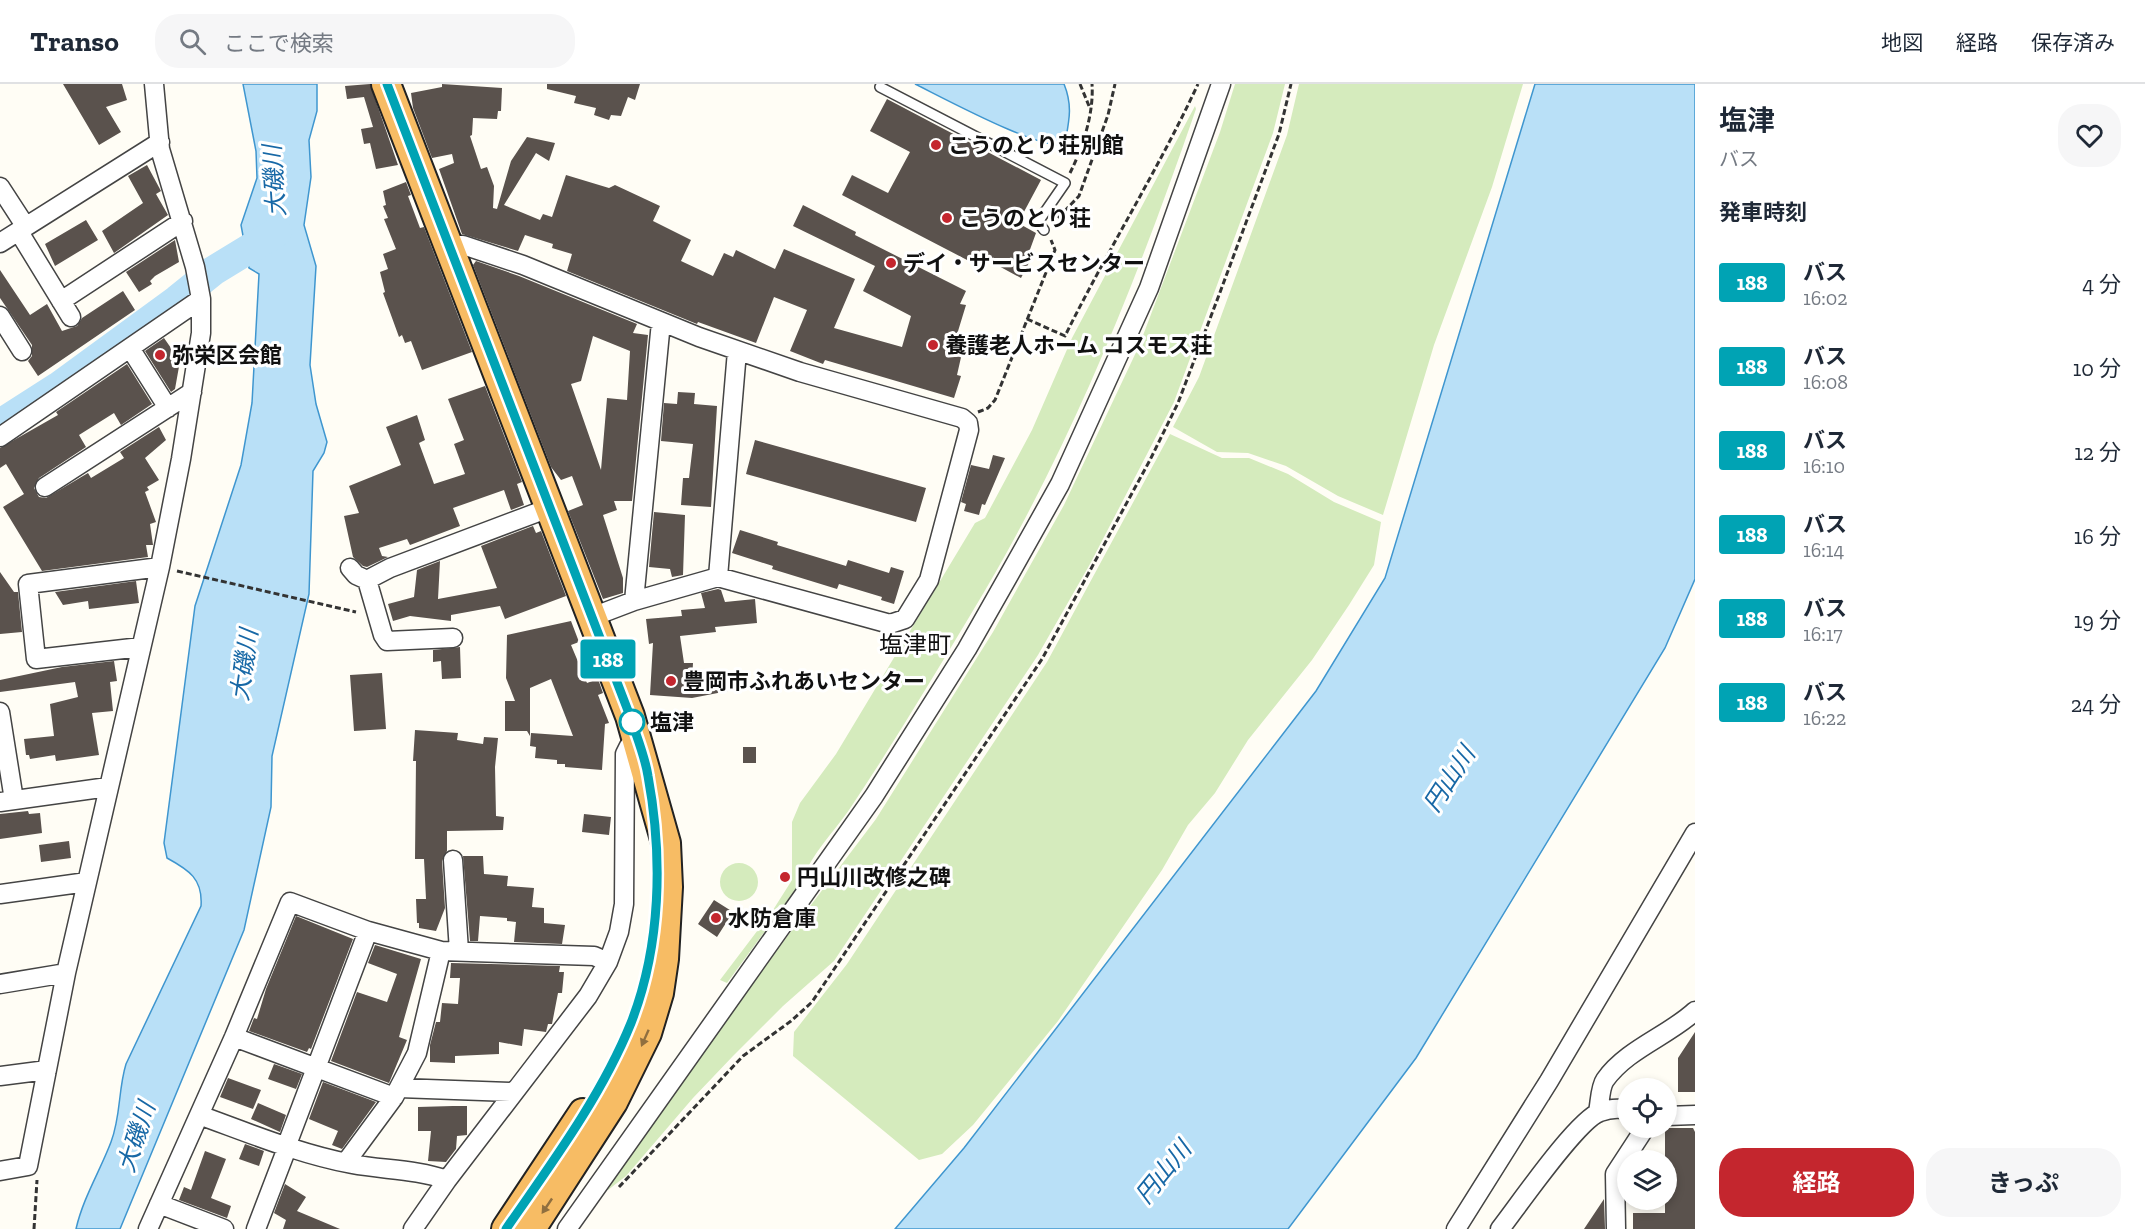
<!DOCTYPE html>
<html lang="ja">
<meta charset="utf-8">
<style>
body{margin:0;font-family:"Zilla Slab","Noto Sans JP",serif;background:#f6f6f7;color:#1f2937;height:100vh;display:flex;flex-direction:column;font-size:22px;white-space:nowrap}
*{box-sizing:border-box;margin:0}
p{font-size:20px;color:#747a83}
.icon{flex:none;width:33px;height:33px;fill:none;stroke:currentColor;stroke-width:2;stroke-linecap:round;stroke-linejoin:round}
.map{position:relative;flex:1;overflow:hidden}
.sheet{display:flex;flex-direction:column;background:#fff;width:450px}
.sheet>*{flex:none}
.badge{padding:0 12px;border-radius:4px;font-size:21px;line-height:39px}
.controls{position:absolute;left:1617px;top:994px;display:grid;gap:12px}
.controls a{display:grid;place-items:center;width:60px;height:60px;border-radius:50%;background:#fff;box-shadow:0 3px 9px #0003;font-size:30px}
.map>.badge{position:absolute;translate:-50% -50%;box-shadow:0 0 0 3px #fff}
h2{padding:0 24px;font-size:22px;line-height:54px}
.round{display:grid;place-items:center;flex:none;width:63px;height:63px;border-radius:24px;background:#f6f6f7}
.headline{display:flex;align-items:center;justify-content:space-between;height:102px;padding:0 24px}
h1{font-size:28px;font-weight:700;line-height:45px}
.action{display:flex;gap:12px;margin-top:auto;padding:12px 24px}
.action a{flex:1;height:69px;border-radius:24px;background:#c4262e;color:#fff;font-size:24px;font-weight:700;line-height:69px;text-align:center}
.action a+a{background:#f6f6f7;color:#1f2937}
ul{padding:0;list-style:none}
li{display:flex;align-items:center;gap:18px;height:84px;padding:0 24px}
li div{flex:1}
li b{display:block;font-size:22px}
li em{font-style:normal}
li .badge{min-width:66px;font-weight:700;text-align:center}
header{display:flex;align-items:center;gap:36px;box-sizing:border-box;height:84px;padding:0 30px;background:#fff;border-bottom:2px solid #e0e1e3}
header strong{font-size:28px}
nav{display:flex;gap:33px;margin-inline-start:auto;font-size:21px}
.search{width:420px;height:54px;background:#f6f6f7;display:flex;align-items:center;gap:15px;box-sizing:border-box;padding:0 21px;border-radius:24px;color:#747a83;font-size:22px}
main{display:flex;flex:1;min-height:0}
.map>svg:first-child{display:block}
</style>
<header>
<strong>Transo</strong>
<div class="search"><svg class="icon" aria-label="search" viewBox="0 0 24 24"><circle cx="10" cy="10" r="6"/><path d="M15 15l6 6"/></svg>ここで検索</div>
<nav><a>地図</a><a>経路</a><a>保存済み</a></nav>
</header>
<main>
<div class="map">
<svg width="1695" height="1145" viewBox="0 0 1695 1145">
<rect width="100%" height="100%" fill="#fffdf5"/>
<path fill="#d5ebbd" d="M1235 0H1285L1273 49 1174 318 1090 480 1038 571 834 877 783 922 733 972 693 1014 626 1092 608 1106V1100L789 850 876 735 993 548 1064 421 1139 262 1220 48Z
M1299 0H1523L1492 103 1434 261 1383 431 1338 412 1286 382 1248 369 1217 368 1173 343 1199 293 1287 51Z
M1195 22 1196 25C1135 202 1068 370 971 530 932 595 893 660 851 723 834 748 812 769 801 798L727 899 720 896 773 826 792 796V738L800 719 836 670 975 439 985 434 1032 346 1072 254Z
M1170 350 1222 374H1249L1288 390 1334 418 1381 438 1374 481 1349 521 1312 576 1248 656 1215 709 1188 741 1162 786 1058 937 973 1041 942 1070 919 1076 793 972 794 948 847 880 1047 578Z
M720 798a19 19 0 1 1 38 0a19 19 0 1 1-38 0Z"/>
<path fill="#b9e0f7" stroke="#3f96cf" stroke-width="1.5" d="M243 0H317V27L309 56 311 93 304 141 316 182 310 281 316 320 327 358 324 369 313 387 309 510 272 672 271 723 244 846 120 1145H76C83 1114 100 1087 111 1058 121 1032 118 1006 126 980L201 822C203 795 189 786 167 774L164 759 195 522 241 381 252 319 259 190 249 184 241 141 257 94 256 67Z
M915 0H1064C1073 22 1069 37 1065 59 1050 72 936 10 915 0Z
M1535 0H1695V495L1665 564 1416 974 1288 1145H895L964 1064 1316 607 1385 494Z"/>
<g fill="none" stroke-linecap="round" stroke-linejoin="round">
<path stroke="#b9e0f7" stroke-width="30" d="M0 340 58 303 177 216 213 187 277 148"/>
</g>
<path fill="#5a524d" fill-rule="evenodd" d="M63 0H122L127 16 106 23 121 48 99 61Z
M370 0 398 81 376 85 370 59 364 60 361 45 373 43 364 13 347 15 345 2Z
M442 0 502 4 501 27H498L497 35 473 34 472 51 470 52 481 85 487 83 494 102 493 124 497 125 511 77 527 53 555 59 549 77 536 69 504 121 540 136 543 130 552 133 566 91 609 104 615 101 660 122 653 137 691 156 681 177 713 192 724 169 733 173 736 166 775 185 784 165 855 195 834 244 902 263 911 232 863 207 875 182 793 142 803 121 856 148 855 151 966 207 960 220 966 221 955 257 964 260 957 291 961 292 954 314 825 276 823 280 790 267 807 226 774 213 756 259 698 238 697 240 567 187 572 170 552 164 553 160 525 151 518 167 462 150 439 85 454 79 452 70 432 74 413 24 411 9 442 3Z
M547 0H640L635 16 628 13 621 32 611 31 609 36 594 31 596 24 574 19 576 12 547 5Z
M887 15 1041 96 1018 139 1036 149 1028 171 1032 173 1021 194 973 168 969 177 842 111 852 91 888 109 910 68 870 47Z
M147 81 161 107 156 110 168 131 114 169 102 147 143 119 128 92Z
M406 98 411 111 408 112 420 144 424 143 472 268 422 286 411 257 405 259 402 251 399 253 383 209 385 208 380 188 388 185 383 170 396 165 384 135 388 134 383 122 386 121 383 107Z
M86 136 98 156 55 182 45 160Z
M175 156 179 178 155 192 150 197 152 200 139 208 126 188Z
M476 177 519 192 637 240 633 249 648 251 632 417H614L617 426 603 431 623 494V509L603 515 568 427 583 421 572 392 561 396 551 383 473 181ZM593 252 630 267 627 316 607 314 601 386 571 300 581 297Z
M0 186 30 231 47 220 62 247 77 242 82 234 123 207 135 226 38 292 28 277 32 272V261L0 214Z
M164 254 180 277 175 305 171 308 145 267Z
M127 280 152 320 121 341 114 329 79 351 86 363 39 394 34 404 39 413 46 414 88 389 91 394 124 374 120 368 159 343 166 356 145 374 159 396 147 403 149 406 145 408 156 438 150 440 153 461H146L148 473 42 487 3 423 24 410 6 380 0 384V364L58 331 56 328Z
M485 302 522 398 517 400 524 421 511 426 504 406 453 424 460 442 410 461 407 455 379 464 382 472 388 473 367 483 363 482 353 473 344 432 359 429 349 402 401 381 386 343 417 331 425 356 419 359 434 400 465 390 454 360 464 356 448 315Z
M678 308 695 309 694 320 717 322 711 423 681 421 683 394H689L693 360 661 357 664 319 677 320Z
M755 356 926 404 916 438 746 390Z
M993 371 1005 374 985 421 982 420 979 431 964 427 966 420 961 418 971 381 989 385Z
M654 428 685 431 683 491 672 493 670 485 649 483Z
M533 442 536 449 541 447 566 512 505 535 500 522 451 531V537L410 532 393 537 388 520 414 513 417 486 440 477 438 515 497 504 481 462Z
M740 446 778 458 777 461 846 482 848 476 889 489 891 483 904 487 894 520 881 516 882 513 839 500 837 505 772 485 773 482 732 469Z
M0 488 14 508H18L22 548 0 550Z
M136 497 139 519 89 525 88 517 63 521 55 508Z
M718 505 721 506 725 518 755 515 757 539 715 543 716 548 680 552 684 579H693L692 597 725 591 728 607 692 614 650 611 653 559 649 560 646 535 682 532 681 526 705 524 701 509Z
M571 537 579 558 571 561 587 599 598 595 603 609 598 611 609 639 605 640 602 686 565 683V680H557V676L535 674 536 663 530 662 531 649 573 652 551 595 530 604V652L527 647H505V617H515L506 594 507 551Z
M460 563 461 594 442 595 441 577 433 578V566Z
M114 577 117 597 110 598 113 627 92 629 99 671 56 677 55 671 30 675 29 671H26L24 655 54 652 50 620 78 613 75 598 0 608V596L62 583Z
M382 589 386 645 354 647 350 591Z
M415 646 458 649 457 656 483 660 484 653 498 654 495 683 496 732 504 733 503 746 447 747V767L442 777 445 824 436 847 419 844V839H417L416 815H426L424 775H415L416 677H413Z
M743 663H756V679H743Z
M28 727 29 730 40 729 42 749 0 755V730Z
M584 730 611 733 609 751 582 748Z
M69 757 71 774 41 778 39 761Z
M463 772H483L484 790 508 792 507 802 534 804 532 823 544 824V839L565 841 562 860 514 858 516 838 507 837V834L480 832 478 857H470Z
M714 816 733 828 717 853 698 840Z
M296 832 353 855 311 965 309 964 307 968 249 947 254 934 257 935 266 905Z
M375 861 421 875 399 953 407 956 389 999 331 977 357 908 387 918 397 890 368 879Z
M451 879 560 882 559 888H564L562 909H558L552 940H548L546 948 524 945 522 962 499 958V970L455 972V979L430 978V961L436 938H440L442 919 458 920 460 894H450Z
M1695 948V1008H1678V974Z
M274 980 302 990 296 1005 268 995Z
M228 994 261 1006 253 1025 220 1013Z
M323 998 376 1018 342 1065 332 1061 338 1047 309 1035Z
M258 1019 286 1031 280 1048 251 1035Z
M453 1022H467V1051L457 1052 456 1065 446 1078 428 1077 431 1047H418V1023Z
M1665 1044H1693L1695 1048V1145H1633V1129H1665Z
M245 1060 264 1067 259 1082 239 1075Z
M205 1067 226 1075 211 1114 231 1122 227 1134 179 1116 184 1103 191 1106Z
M285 1100 306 1113 297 1127 340 1145H283L286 1136 274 1129Z
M1604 1115 1605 1145H1584Z"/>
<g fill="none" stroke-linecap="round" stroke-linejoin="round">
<g stroke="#444" stroke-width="12">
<path id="service" d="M880 3 1065 99 1038 138 1044 146"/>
</g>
<g stroke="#444" stroke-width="21">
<path id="minor" d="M0 103 26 143
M19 148 71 233
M0 159 160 58
M448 161H463L523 181 699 253 800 288 962 334 968 339 969 346 929 496 905 535 890 540 718 493 634 517 592 533
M61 217 183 137
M0 232 22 267
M130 264 168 324
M0 353 201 215
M45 403 192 308
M350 484 356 491 367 496 383 551 387 557 453 554
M718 493 737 267
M367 496 390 484 549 424
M634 517 661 238
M141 563 36 575 28 500 160 483
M0 628 14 716
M0 718 108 703
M453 776 459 867
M0 810 87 798
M0 900 66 889
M234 953 394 1013
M0 992 47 986
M399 1004 513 1008
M1598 1028C1600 1019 1600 1003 1605 996 1627 965 1668 952 1695 927
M199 1031C249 1049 299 1070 352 1080 384 1086 416 1085 447 1096L588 912 608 878
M1666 1032 1695 1031
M286 1063 368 847
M346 1078 394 1013 417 969 441 867
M0 1087 28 1082 66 889 160 483 181 375 201 249V215L195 183 160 65 154 0
M159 1120 224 1145
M148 1145 234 953 290 818 368 847 441 867 594 872 608 878 619 848 624 820 625 670 629 662 638 659
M256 1145 287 1064
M413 1145 447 1096
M567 1145 874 712 967 565 1009 491 1060 400 1149 204 1221 0
M1456 1145 1549 997 1695 749
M1500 1145C1518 1122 1577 1036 1600 1028 1608 1025 1619 1024 1628 1026
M1616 1145 1615 1090 1645 1044"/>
</g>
<g stroke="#222" stroke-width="32">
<path id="trunk" d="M386 0 630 632 666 759 668 803 664 875 659 909 647 949 613 1018 531 1145
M506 1145 583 1029"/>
</g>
<path stroke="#333" stroke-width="3" stroke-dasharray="6 3" stroke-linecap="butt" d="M1080 0 1089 22
M1070 89C1083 63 1094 29 1092 0
M1058 134 1079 112 1108 31 1115 0
M1027 235 1065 252C1107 167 1158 86 1198 0
M978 328 988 324 995 316 1055 166 1051 156
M177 487 356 528
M619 1103 743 972 791 937 812 918 1042 575 1150 376 1178 319 1219 211 1279 50 1291 0
M34 1145 37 1096"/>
<use href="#service" stroke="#fff" stroke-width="9"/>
<use href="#minor" stroke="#fff" stroke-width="18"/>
<use href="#trunk" stroke="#f7bc64" stroke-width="28"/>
</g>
<defs><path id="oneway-solid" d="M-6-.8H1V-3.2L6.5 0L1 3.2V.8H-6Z" transform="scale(1.5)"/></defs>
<g fill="#906f3f">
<use href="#oneway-solid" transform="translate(645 954) rotate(114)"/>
<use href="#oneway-solid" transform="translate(547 1122) rotate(124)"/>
</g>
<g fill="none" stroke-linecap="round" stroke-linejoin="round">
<g stroke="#fff" stroke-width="14">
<path id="line" d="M387 0 630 632C636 651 645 672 648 692 663 773 661 862 631 939 601 1013 551 1080 506 1145"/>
</g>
<use href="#line" stroke="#00a3b4" stroke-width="9"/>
</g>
<g fill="#c4262e" stroke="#fff" stroke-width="2">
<circle cx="936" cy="61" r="6"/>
<circle cx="947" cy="134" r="6"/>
<circle cx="891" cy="179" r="6"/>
<circle cx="933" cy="261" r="6"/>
<circle cx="160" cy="271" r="6"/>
<circle cx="671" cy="597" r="6"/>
<circle cx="785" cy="793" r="6"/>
<circle cx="716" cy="834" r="6"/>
</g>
<circle fill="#fff" stroke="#00a3b4" stroke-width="3" cx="632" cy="638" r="12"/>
<g text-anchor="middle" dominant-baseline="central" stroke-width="6" stroke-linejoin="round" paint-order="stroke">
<g font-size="22" font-weight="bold" fill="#111" stroke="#fff" text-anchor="start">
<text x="948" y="61">こうのとり荘別館</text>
<text x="959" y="134">こうのとり荘</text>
<text x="903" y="179">デイ・サービスセンター</text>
<text x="945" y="261">養護老人ホーム コスモス荘</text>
<text x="172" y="271">弥栄区会館</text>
<text x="683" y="597">豊岡市ふれあいセンター</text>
<text x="797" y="793">円山川改修之碑</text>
<text x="728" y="834">水防倉庫</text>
</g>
<g font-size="22" font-weight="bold" fill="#111" stroke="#fff" text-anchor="start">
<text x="650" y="638">塩津</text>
</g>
<g font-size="24" font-style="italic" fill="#1768a6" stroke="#fff">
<text transform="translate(274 97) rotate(-94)">大磯川</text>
<text transform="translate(244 581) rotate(-82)">大磯川</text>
<text transform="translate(1449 695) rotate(-57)">円山川</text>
<text transform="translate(136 1053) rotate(-72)">大磯川</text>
<text transform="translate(1163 1088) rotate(-51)">円山川</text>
</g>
<g font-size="24" fill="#111" stroke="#fff">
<text x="915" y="560">塩津町</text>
</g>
</g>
</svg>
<div class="controls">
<a><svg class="icon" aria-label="locate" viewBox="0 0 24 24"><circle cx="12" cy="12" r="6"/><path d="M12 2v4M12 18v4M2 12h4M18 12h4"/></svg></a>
<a><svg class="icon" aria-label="layers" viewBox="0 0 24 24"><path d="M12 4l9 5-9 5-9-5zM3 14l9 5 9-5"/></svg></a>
</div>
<b class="badge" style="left:608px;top:575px;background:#00a3b4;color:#fff">188</b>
</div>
<section class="sheet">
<div class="headline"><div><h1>塩津</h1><p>バス</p></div><a class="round"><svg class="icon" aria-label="heart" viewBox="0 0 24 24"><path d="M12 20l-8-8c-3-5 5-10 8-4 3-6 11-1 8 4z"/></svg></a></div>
<h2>発車時刻</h2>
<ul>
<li><span class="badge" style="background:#00a3b4;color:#fff">188</span><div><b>バス</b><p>16:02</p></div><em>4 分</em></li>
<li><span class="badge" style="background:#00a3b4;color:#fff">188</span><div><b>バス</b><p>16:08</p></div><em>10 分</em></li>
<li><span class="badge" style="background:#00a3b4;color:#fff">188</span><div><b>バス</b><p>16:10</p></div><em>12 分</em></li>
<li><span class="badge" style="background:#00a3b4;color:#fff">188</span><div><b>バス</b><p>16:14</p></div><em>16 分</em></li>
<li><span class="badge" style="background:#00a3b4;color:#fff">188</span><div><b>バス</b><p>16:17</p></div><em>19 分</em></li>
<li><span class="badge" style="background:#00a3b4;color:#fff">188</span><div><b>バス</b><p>16:22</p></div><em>24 分</em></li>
</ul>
<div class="action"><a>経路</a><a>きっぷ</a></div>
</section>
</main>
